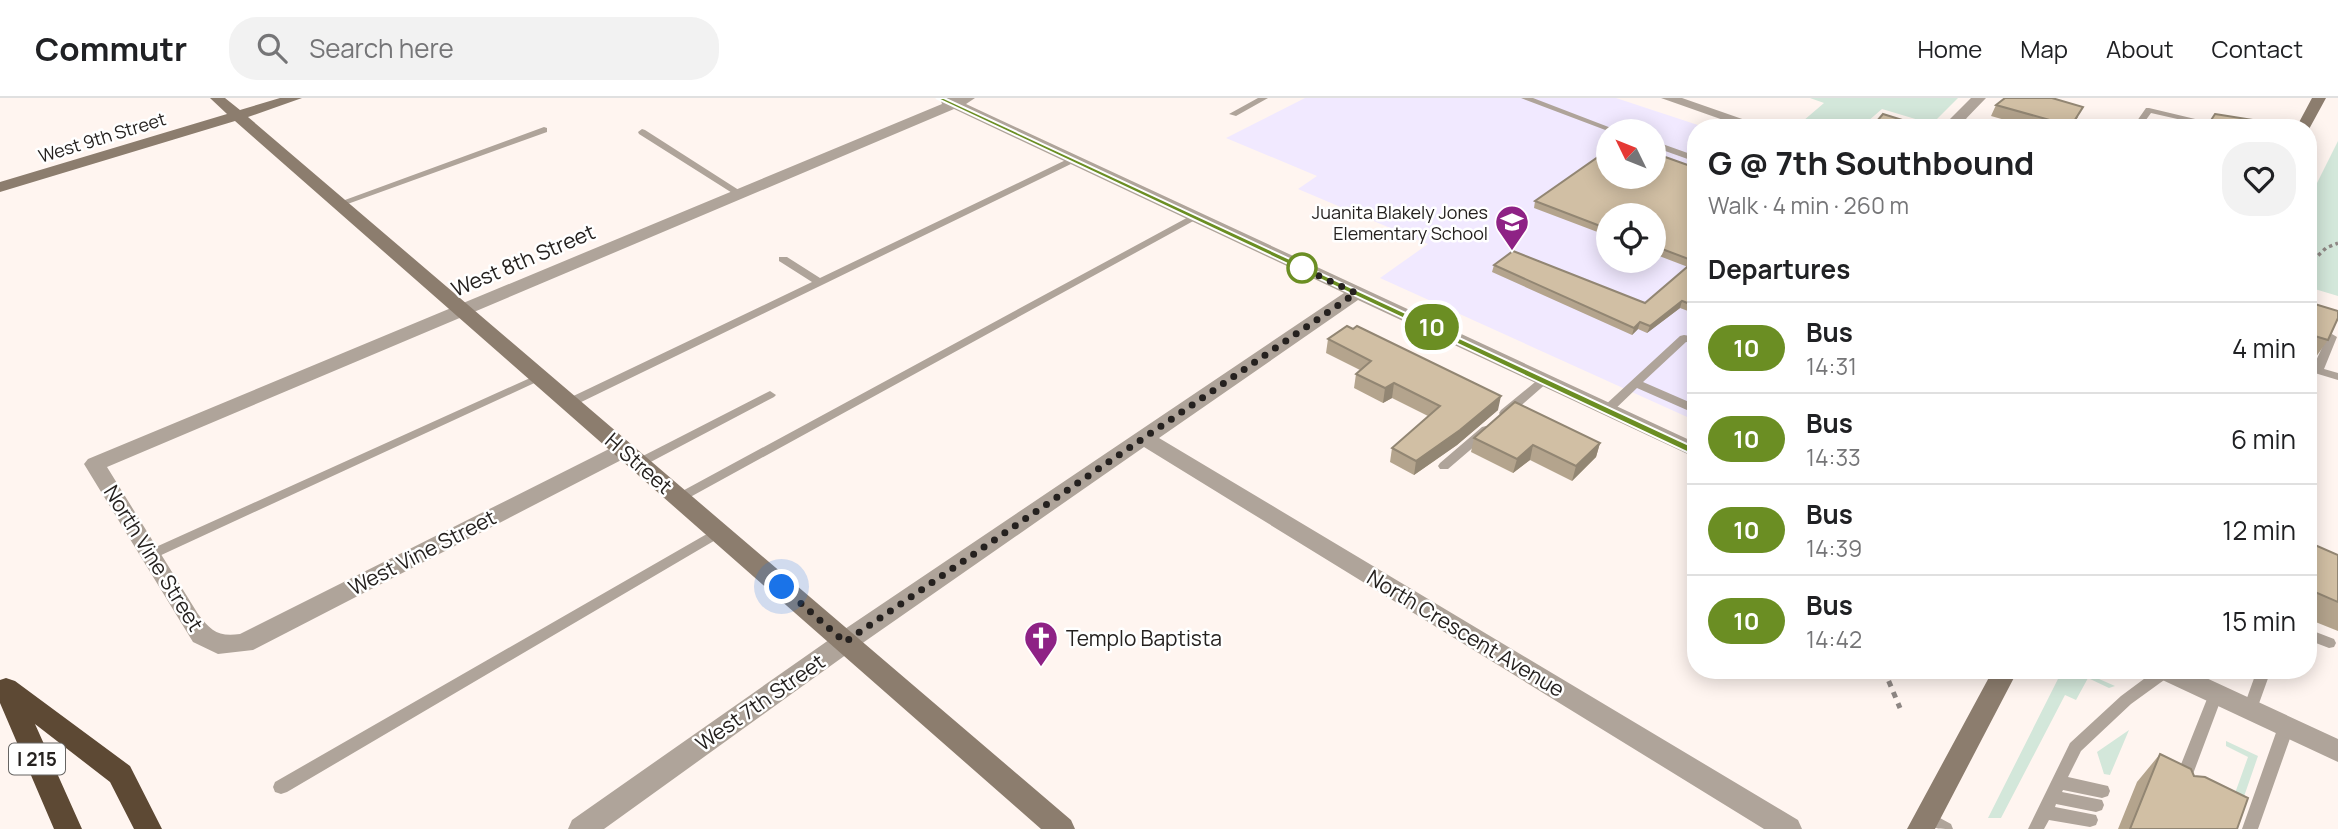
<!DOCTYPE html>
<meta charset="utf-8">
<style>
body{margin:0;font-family:Manrope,sans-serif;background:#f2f2f2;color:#202124;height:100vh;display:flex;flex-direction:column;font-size:26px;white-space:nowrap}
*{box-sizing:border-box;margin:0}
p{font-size:23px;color:#757577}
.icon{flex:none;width:38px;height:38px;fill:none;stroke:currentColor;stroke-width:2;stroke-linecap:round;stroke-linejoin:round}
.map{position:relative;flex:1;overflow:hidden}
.drawer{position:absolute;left:1687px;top:21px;width:630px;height:560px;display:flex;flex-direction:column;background:#fff;border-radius:28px;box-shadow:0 4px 18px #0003}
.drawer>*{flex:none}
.badge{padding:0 14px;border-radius:23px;font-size:24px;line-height:46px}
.needle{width:46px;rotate:313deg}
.controls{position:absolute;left:1596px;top:21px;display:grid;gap:14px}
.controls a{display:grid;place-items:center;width:70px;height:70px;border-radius:50%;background:#fff;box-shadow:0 4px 18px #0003;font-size:35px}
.you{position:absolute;width:35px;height:35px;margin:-18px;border:5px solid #fff;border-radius:50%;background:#1a73e8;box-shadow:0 0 0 10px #1a73e833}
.map>.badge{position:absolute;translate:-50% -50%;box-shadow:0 0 0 4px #fff}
h2{padding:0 21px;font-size:26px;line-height:63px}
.round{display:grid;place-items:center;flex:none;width:74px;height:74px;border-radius:28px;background:#f2f2f2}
.head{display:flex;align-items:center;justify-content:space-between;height:119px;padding:0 21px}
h1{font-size:33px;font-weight:700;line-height:52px}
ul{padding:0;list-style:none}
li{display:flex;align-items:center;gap:21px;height:91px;padding:0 21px;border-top:2px solid #e0e0e0}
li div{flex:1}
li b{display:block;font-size:26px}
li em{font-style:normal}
li .badge{min-width:77px;font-weight:700;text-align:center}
header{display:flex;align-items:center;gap:42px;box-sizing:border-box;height:98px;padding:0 35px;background:#fff;border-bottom:2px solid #e0e0e0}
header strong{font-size:33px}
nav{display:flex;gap:38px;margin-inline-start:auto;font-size:24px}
.search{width:490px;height:63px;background:#f2f2f2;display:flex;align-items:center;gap:18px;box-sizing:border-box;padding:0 24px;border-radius:28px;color:#757577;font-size:26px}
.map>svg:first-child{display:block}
</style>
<header>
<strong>Commutr</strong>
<div class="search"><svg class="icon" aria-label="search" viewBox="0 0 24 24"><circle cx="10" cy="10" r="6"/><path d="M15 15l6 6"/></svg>Search here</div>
<nav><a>Home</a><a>Map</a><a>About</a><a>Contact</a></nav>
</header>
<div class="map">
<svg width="2338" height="731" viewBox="0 0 2338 731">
<rect width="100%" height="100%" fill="#fff5f0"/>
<path fill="#f1e9ff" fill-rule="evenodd" d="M1305 0H1616L1707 30H1696V323L1380 180 1428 146 1298 91 1317 78 1226 40ZM1608 33H1654V79H1608ZM1608 117H1654V163H1608Z"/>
<path fill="#d3e7da" d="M1810 0H1958L1932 26 1882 11 1860 30 1796 29 1824 5Z
M2338 43V198L2308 189V103Z
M2060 577H2090L2115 588 2109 590 2088 580 2076 602 2065 597 2001 720H1988Z
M2129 632 2110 677 2104 676 2097 654Z
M2226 643 2258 658 2239 713 2229 712 2248 659 2226 648Z"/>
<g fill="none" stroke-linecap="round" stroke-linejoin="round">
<path stroke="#8e8784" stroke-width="3.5" stroke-dasharray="3.5 3.5" stroke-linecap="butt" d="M2308 167 2326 150 2338 145"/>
<path stroke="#8e8784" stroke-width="5" stroke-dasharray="6 6" stroke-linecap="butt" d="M1884 572 1900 610"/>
<path fill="#afa49a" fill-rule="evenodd" d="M1258 0H1268L1236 18 1229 16Z
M1521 0H1533L1619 33H1608Z
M2146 10H2149L2233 30H2217L2151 15 2140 30H2132Z
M1957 18 1991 28 1992 30H1978L1954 23 1953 21Z
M544 29 547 30V34L342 108H336L334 106Z
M642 31 645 32 745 96 743 98H737L639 36 638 34Z
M1654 43 1696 58V64L1654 49Z
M1072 59 1076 62 1075 64 573 308 569 309 563 305 565 302 812 184 779 163V159H787L820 180Z
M1194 116 1197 117V121L683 403 679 404 673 400 675 397Z
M2332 236 2337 239 2324 271 2338 275V282L2308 273V266L2314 267 2327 239Z
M1684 237 1696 239V245L1686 244 1643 284 1696 307V316L1637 290 1611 315H1603L1601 312 1603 309 1680 238Z
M539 276 545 279 543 281 157 459H147L145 456 147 453Z
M1544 279 1550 282 1548 284 1509 318H1501L1499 315 1501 312 1540 280Z
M770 293 776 297 774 299 643 368 639 369 633 365 635 362Z
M1486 328 1490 329 1492 332 1490 335 1448 371H1440L1438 368 1440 365 1482 329Z
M719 429 724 431 726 434 724 437 287 694 281 696 275 694 273 689 275 684Z
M2308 531 2334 541 2336 545 2334 549 2329 550 2308 542Z
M2156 572 2173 573 2171 577 2131 606 2081 653 2068 679 2108 688 2110 693 2108 698 2102 700 2063 692 2062 694 2102 702 2104 707 2102 712 2096 714 2056 706 2055 709 2096 717 2098 722 2096 727 2090 729 2049 722 2044 731H2028L2070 645 2121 598Z
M2257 572H2271L2257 611 2255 615 2250 617 2245 615 2243 611Z
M2216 590 2221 592 2223 596 2190 684 2188 689 2182 691 2176 689 2174 684 2209 596 2211 592Z
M2286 623 2291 625 2294 629 2258 731H2242L2278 629 2281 625Z
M1927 713 1951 726 1953 731C1940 731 1926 731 1919 720L1921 715Z"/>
<path fill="#afa49a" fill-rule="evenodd" d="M940 0H975L966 6 1696 345V360L1358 202 1159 340 1798 722 1802 731H1764L1144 349 854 551 604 731H568L572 722 836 537 1344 195 954 11 107 369 198 516C211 533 218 539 240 536L617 347 624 345 634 352 631 357 253 552 218 556 193 544 84 366 88 361 942 6Z
M1661 0H1682L1768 30H1746Z
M1971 0H1986L1957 30H1941Z
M2153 572H2189L2338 641V664L2156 579Z"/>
<path fill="#8c7d6e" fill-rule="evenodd" d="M210 0H225L240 12 280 0H302L248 19 1071 722 1075 731H1041L235 23 0 94V84L227 16Z
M2312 0H2326L2308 33V30H2296Z
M1993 572H2018L1935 731H1907Z"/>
<path fill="#5d4934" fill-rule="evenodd" d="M6 580 15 583 130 668 162 731H134L110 684 35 626 82 731H54L0 605V582Z"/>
</g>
<path fill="#b4a48d" d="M2005 0H2055L2054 1 2078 19 2071 30H2033L1991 18 1996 7Z
M1696 70V216L1680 210 1647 235 1638 231 1632 237 1492 174 1494 167 1645 205 1688 169 1654 156V117H1608V138L1534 110 1535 103Z
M2308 204 2328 242 2313 263 2308 261Z
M1328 241 1498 312 1457 347 1414 377 1390 364 1392 350 1428 318 1392 300 1383 305 1354 290 1356 276 1360 272 1326 255Z
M1474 340 1600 345 1596 359 1572 383 1530 362 1513 375 1471 354Z
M2308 444 2338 457V533L2308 521Z
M2160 656 2194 678 2237 731H2118L2137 684Z"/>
<path fill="#928673" d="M1682 203 1680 210 1647 235 1650 228Z
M1640 224 1638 231 1632 237 1634 230Z
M1394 285 1392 300 1383 305 1385 290Z
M1501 298 1498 312 1457 347 1414 377 1416 363Z
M1600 345 1596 359 1572 383 1576 368Z
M1533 347 1530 362 1513 375 1517 361Z"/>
<path fill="#d1bfa4" stroke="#928673" stroke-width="2" d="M2005 0H2052L2083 9 2071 28 1996 7Z
M1883 16 1912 25 1907 30H1871Z
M2215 16 2253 22 2249 30H2206Z
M1608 52V79H1654V55L1696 70V208L1682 203 1650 228 1640 224 1634 230 1494 167 1513 153 1645 205 1694 163 1654 148V117H1608V131L1535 103Z
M2308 204 2338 213V220L2328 242 2308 236Z
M1347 228 1353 231 1357 228 1501 298 1460 332 1416 363 1392 350 1440 308 1394 285 1385 290 1356 276 1371 263 1328 241Z
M1515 304 1600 345 1576 368 1533 347 1517 361 1474 340Z
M2308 444 2338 457V504L2308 491Z
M2160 656 2191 671 2194 678 2205 679 2248 700 2237 731H2130Z"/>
<path fill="#6b8e23" stroke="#fff" stroke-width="2" d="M936 0H944L1702 353 1701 356H1691Z"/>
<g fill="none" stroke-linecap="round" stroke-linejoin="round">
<path stroke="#25211f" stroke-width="7" stroke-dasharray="0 12.6" d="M782 489 845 544 1356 195 1293 166 1302 170"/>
</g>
<defs>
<g id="school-pin" transform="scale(1.75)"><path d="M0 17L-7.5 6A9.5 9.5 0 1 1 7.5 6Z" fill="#8e2285" stroke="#fff"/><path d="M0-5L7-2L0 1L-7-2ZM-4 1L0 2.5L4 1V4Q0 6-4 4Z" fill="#fff"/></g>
<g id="church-pin" transform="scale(1.75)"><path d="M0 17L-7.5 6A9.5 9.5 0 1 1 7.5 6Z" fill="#8e2285" stroke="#fff"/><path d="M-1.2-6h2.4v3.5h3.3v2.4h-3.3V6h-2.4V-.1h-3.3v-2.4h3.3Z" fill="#fff"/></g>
</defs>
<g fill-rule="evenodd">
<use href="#school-pin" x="1512" y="124"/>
<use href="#church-pin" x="1041" y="540"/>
</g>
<circle fill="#fff" stroke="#6b8e23" stroke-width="3.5" cx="1302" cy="170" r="14"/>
<g text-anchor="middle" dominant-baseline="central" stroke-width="5" stroke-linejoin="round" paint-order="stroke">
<g font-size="18" fill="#25211f" stroke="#fff">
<text transform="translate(102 39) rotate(-17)">West 9th Street</text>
</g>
<g font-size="18" fill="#25211f" stroke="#fff" text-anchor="end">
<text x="1488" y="114">Juanita Blakely Jones<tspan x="1488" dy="21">Elementary School</tspan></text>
</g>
<rect fill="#fff" stroke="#666462" stroke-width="2" x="9" y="645.5" width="56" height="31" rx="5"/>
<g font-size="19" font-weight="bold" fill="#25211f">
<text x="37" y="661">I 215</text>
</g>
<g font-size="21" fill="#25211f" stroke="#fff">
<text transform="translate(523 162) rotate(-23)">West 8th Street</text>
<text transform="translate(639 365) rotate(41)">H Street</text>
<text transform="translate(422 454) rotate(-27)">West Vine Street</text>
<text transform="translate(154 460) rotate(58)">North Vine Street</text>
<text transform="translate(1466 535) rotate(31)">North Crescent Avenue</text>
<text transform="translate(760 604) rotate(-35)">West 7th Street</text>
</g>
<g font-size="21" fill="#25211f" stroke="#fff" text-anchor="start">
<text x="1066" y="540">Templo Baptista</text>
</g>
</g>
</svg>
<div class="controls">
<a><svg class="needle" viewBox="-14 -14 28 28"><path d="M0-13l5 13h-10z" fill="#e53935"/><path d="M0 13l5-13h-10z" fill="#757577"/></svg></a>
<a><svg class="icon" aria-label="locate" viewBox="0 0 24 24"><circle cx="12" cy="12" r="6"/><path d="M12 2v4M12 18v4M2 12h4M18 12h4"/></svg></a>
</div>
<div class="you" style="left:782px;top:489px"></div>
<b class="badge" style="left:1432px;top:229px;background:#6b8e23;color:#fff">10</b>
<section class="drawer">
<div class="head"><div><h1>G @ 7th Southbound</h1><p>Walk · 4 min · 260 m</p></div><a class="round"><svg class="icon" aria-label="heart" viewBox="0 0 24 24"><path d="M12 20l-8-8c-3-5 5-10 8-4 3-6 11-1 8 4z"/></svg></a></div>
<h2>Departures</h2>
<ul>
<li><span class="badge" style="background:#6b8e23;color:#fff">10</span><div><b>Bus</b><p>14:31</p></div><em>4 min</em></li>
<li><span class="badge" style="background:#6b8e23;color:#fff">10</span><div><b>Bus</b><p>14:33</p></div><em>6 min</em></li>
<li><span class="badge" style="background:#6b8e23;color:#fff">10</span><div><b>Bus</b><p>14:39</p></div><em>12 min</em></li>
<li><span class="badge" style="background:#6b8e23;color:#fff">10</span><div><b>Bus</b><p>14:42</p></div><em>15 min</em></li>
</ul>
</section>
</div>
